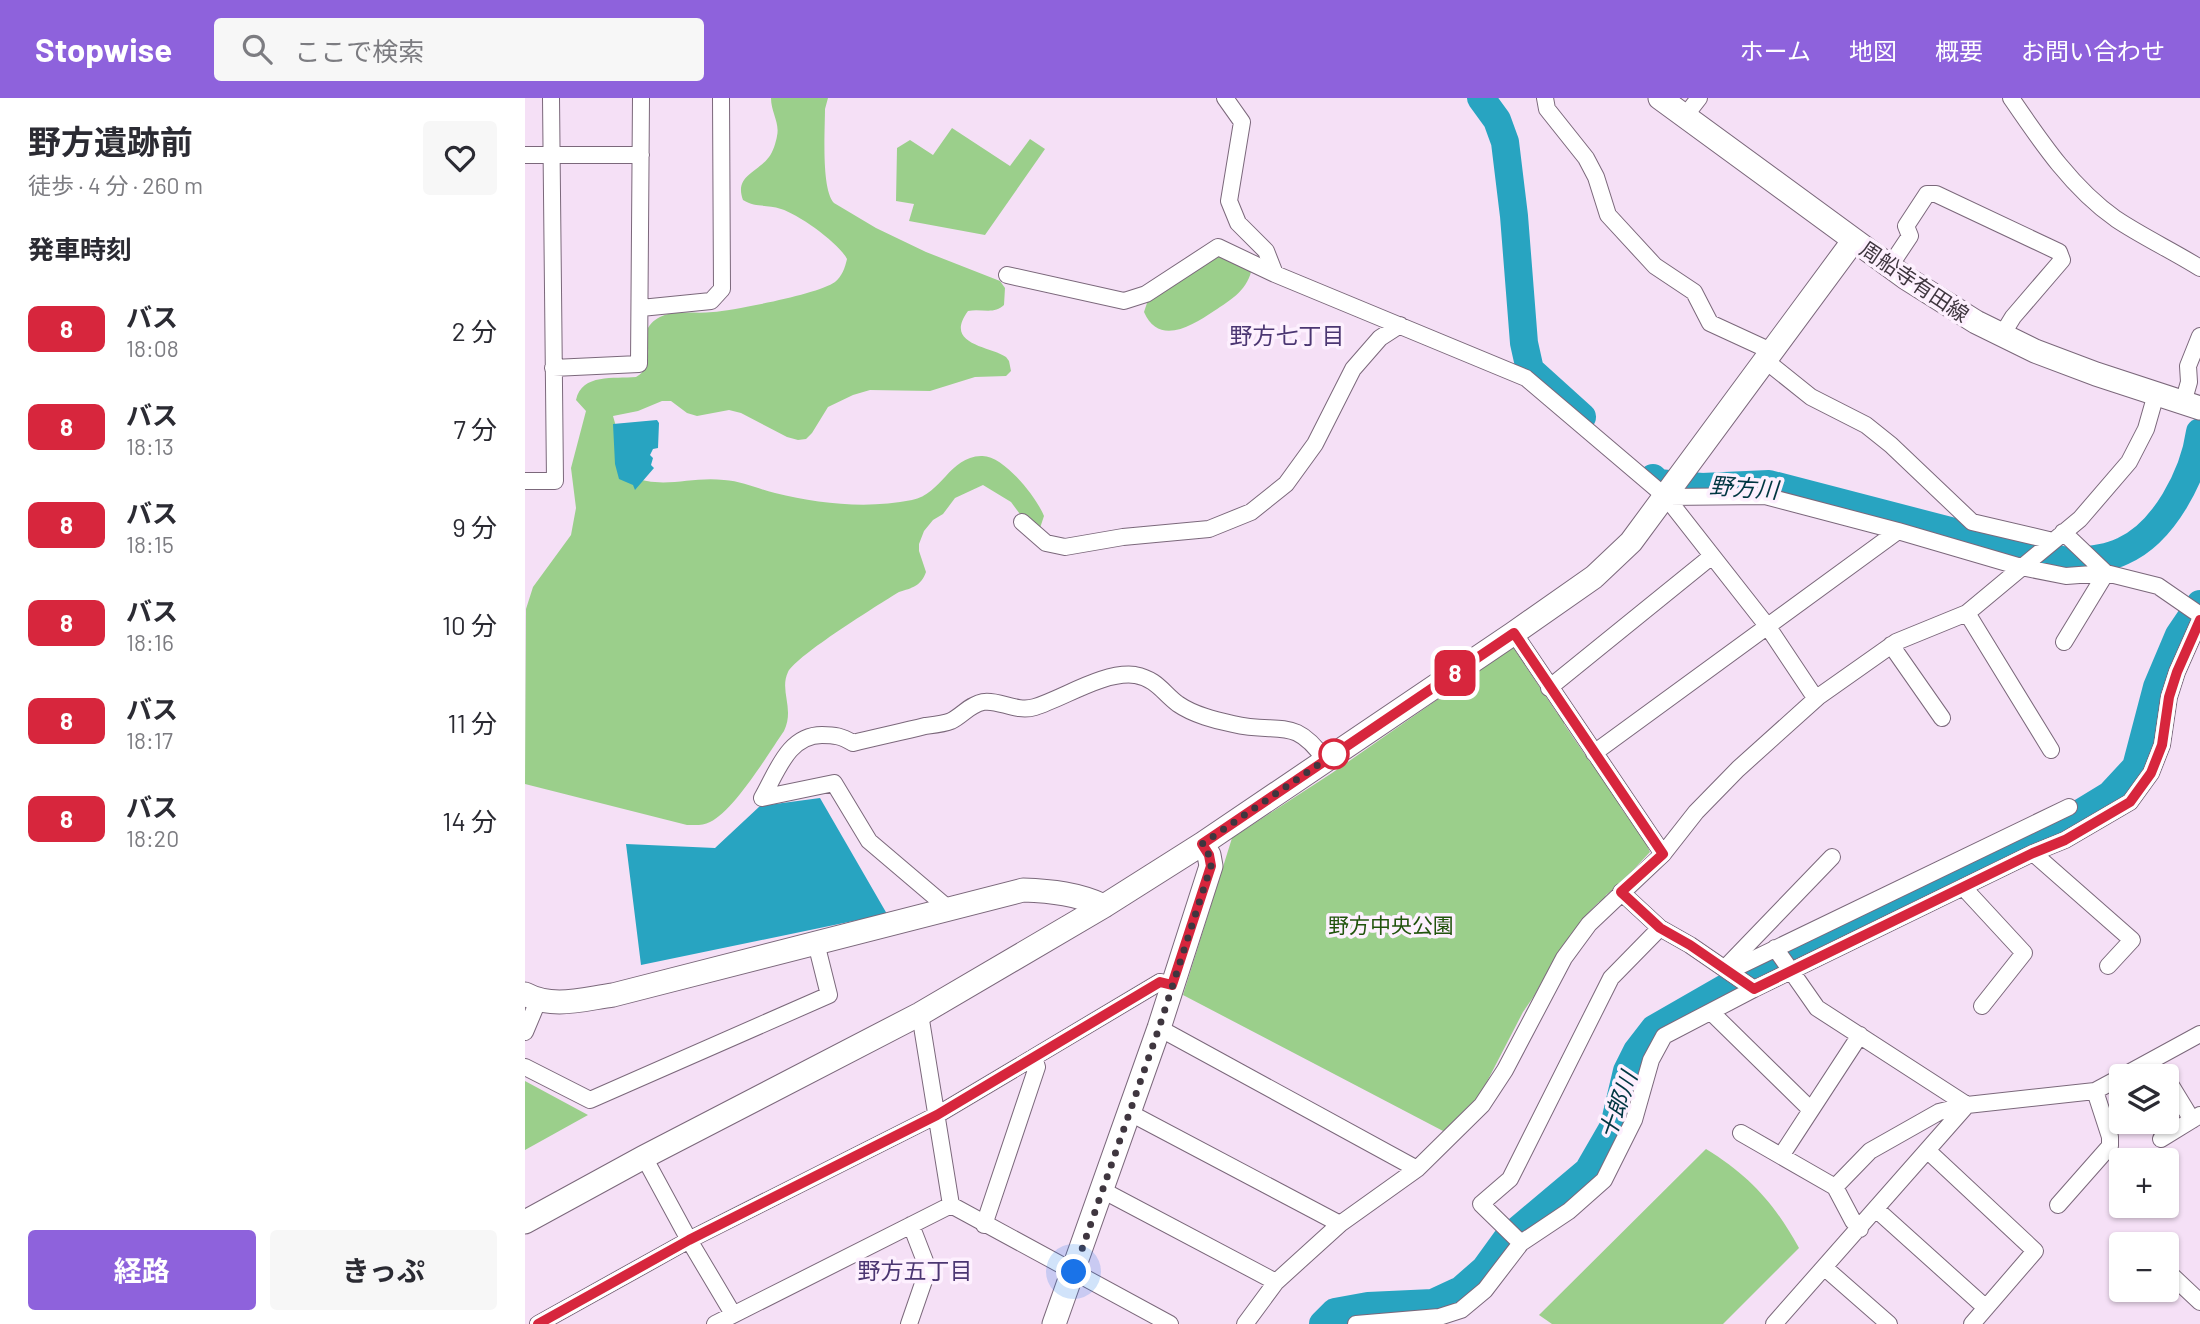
<!DOCTYPE html>
<html lang="ja">
<meta charset="utf-8">
<style>
body{margin:0;font-family:Barlow,"Noto Sans JP",sans-serif;background:#f7f7f7;color:#2b2b33;height:100vh;display:flex;flex-direction:column;font-size:26px;white-space:nowrap}
*{box-sizing:border-box;margin:0}
p{font-size:23px;color:#7c7c81}
.icon{flex:none;width:38px;height:38px;fill:none;stroke:currentColor;stroke-width:2;stroke-linecap:round;stroke-linejoin:round}
.map{position:relative;flex:1;overflow:hidden}
.drawer{display:flex;flex-direction:column;background:#fff;width:525px}
.drawer>*{flex:none}
.badge{padding:0 14px;border-radius:10px;font-size:24px;line-height:46px}
.fabs{position:absolute;left:1584px;top:966px;display:grid;gap:14px}
.fabs a{display:grid;place-items:center;width:70px;height:70px;border-radius:7px;background:#fff;box-shadow:0 2px 5px #0004;font-size:35px}
.you{position:absolute;width:35px;height:35px;margin:-18px;border:5px solid #fff;border-radius:50%;background:#1a73e8;box-shadow:0 0 0 10px #1a73e833}
.map>.badge{position:absolute;translate:-50% -50%;box-shadow:0 0 0 4px #fff}
h2{padding:0 28px;font-size:26px;line-height:63px}
.round{display:grid;place-items:center;flex:none;width:74px;height:74px;border-radius:7px;background:#f7f7f7}
.overview{display:flex;align-items:center;justify-content:space-between;height:119px;padding:0 28px}
h1{font-size:33px;font-weight:700;line-height:52px}
.cta{display:flex;gap:14px;margin-top:auto;padding:14px 28px}
.cta a{flex:1;height:80px;border-radius:7px;background:#8e62dc;color:#fff;font-size:28px;font-weight:700;line-height:80px;text-align:center}
.cta a+a{background:#f7f7f7;color:#2b2b33}
ul{padding:0;list-style:none}
li{display:flex;align-items:center;gap:21px;height:98px;padding:0 28px}
li div{flex:1}
li b{display:block;font-size:26px}
li em{font-style:normal}
li .badge{min-width:77px;font-weight:700;text-align:center}
header{display:flex;align-items:center;gap:42px;box-sizing:border-box;height:98px;padding:0 35px;background:#8e62dc;color:#fff}
header strong{font-size:33px}
nav{display:flex;gap:38px;margin-inline-start:auto;font-size:24px}
.search{width:490px;height:63px;background:#f7f7f7;display:flex;align-items:center;gap:18px;box-sizing:border-box;padding:0 24px;border-radius:7px;color:#7c7c81;font-size:26px}
main{display:flex;flex:1;min-height:0}
.map>svg:first-child{display:block}
</style>
<header>
<strong>Stopwise</strong>
<div class="search"><svg class="icon" aria-label="search" viewBox="0 0 24 24"><circle cx="10" cy="10" r="6"/><path d="M15 15l6 6"/></svg>ここで検索</div>
<nav><a>ホーム</a><a>地図</a><a>概要</a><a>お問い合わせ</a></nav>
</header>
<main>
<section class="drawer">
<div class="overview"><div><h1>野方遺跡前</h1><p>徒歩 · 4 分 · 260 m</p></div><a class="round"><svg class="icon" aria-label="heart" viewBox="0 0 24 24"><path d="M12 20l-8-8c-3-5 5-10 8-4 3-6 11-1 8 4z"/></svg></a></div>
<h2>発車時刻</h2>
<ul>
<li><span class="badge" style="background:#d7263d;color:#fff">8</span><div><b>バス</b><p>18:08</p></div><em>2 分</em></li>
<li><span class="badge" style="background:#d7263d;color:#fff">8</span><div><b>バス</b><p>18:13</p></div><em>7 分</em></li>
<li><span class="badge" style="background:#d7263d;color:#fff">8</span><div><b>バス</b><p>18:15</p></div><em>9 分</em></li>
<li><span class="badge" style="background:#d7263d;color:#fff">8</span><div><b>バス</b><p>18:16</p></div><em>10 分</em></li>
<li><span class="badge" style="background:#d7263d;color:#fff">8</span><div><b>バス</b><p>18:17</p></div><em>11 分</em></li>
<li><span class="badge" style="background:#d7263d;color:#fff">8</span><div><b>バス</b><p>18:20</p></div><em>14 分</em></li>
</ul>
<div class="cta"><a>経路</a><a>きっぷ</a></div>
</section>
<div class="map">
<svg width="1675" height="1226" viewBox="0 0 1675 1226">
<rect width="100%" height="100%" fill="#f5e0f6"/>
<path fill="#9bcf8b" d="M246 0H303L300 11C300 32 296 91 309 105L351 130 401 154 475 183 480 190 479 207C469 217 456 210 443 213 418 247 465 248 481 259L484 263 486 273 481 278 450 279 405 293 345 292 328 297 303 309 287 335 281 341 273 342 262 339 216 315 204 312 172 318 162 315 146 303H137L113 313 88 318 105 378C138 392 165 378 199 382 217 383 233 391 250 395 294 406 343 411 387 402 417 396 424 359 456 358 478 356 512 400 519 418L515 430 503 427 486 404 458 387 430 400 418 416 408 422 399 433 394 446V453L401 474C396 488 387 490 374 494 353 507 272 557 263 574 254 593 270 610 259 633 243 656 209 713 185 724 178 728 170 727 162 727L0 686 1 511 8 489 46 437 51 410 46 370 61 313 51 302C57 275 89 281 111 279 129 270 121 248 123 230 137 208 165 217 188 214 210 212 294 196 310 184 317 178 320 170 322 161 314 145 273 116 256 111 242 106 231 110 218 102 209 78 232 75 244 59 248 54 251 44 252 38 255 25 246 14 246 0Z
M427 30 485 68 505 41 520 51 460 137 384 123 389 106 371 103 372 50 385 42 408 57Z
M695 154 727 169C724 191 706 202 689 213 668 227 634 249 619 214L623 202Z
M988 549 1032 615 1040 622 1039 626 1065 664 1072 670 1087 696 1092 699 1096 710 1120 743 1125 754 1095 786 1081 797 1079 803 1074 804 1064 814 1032 856 1009 898 998 914 953 1001 920 1034 658 897 707 740 807 675Z
M0 983 63 1017 0 1052Z
M1181 1051C1225 1078 1249 1105 1274 1150L1198 1226H1027L1014 1217Z"/>
<path fill="#28a4c1" d="M132 322 134 325 133 350 128 351 125 357 128 360 126 367 129 370 110 392 108 387 94 381 90 366 88 326Z
M295 700 362 816 116 867 101 746 190 750 235 708Z"/>
<g fill="none" stroke-linecap="round" stroke-linejoin="round">
<path stroke="#28a4c1" stroke-width="28" d="M956 0 972 22 980 44 989 118 999 245 1005 272 1057 319
M1128 380 1133 385 1177 389 1244 386 1545 464C1563 462 1582 461 1598 453 1639 435 1669 377 1675 334
M798 1226 810 1214 843 1208 908 1205 936 1192 960 1171 981 1142 1063 1073 1089 1028 1102 973 1112 953 1129 931 1230 873 1526 733 1585 697 1611 669 1632 589 1654 537 1675 506"/>
<g stroke="#7b687b" stroke-width="18">
<path id="street" d="M700 0 717 24 704 103 713 125 741 153 750 176
M1020 0 1022 11 1061 60 1071 79 1083 117 1130 168 1169 194 1185 225 1248 254
M1486 0C1516 44 1547 90 1591 121 1618 139 1648 153 1675 170
M1160 18 1174 0
M0 57H116
M1365 168 1385 138 1381 128 1402 96H1411L1534 154 1537 162 1488 219 1477 237
M482 177 599 203 621 196 693 149 750 176 1001 280 1141 399 1243 529 1291 601
M116 210 186 203 197 191 196 0
M1241 263 1286 299 1341 327 1366 347 1447 424 1528 443
M28 270 114 266 116 0
M1658 305 1664 284 1663 268 1675 238
M0 383H30L26 0
M1141 399 1240 398 1373 433 1496 469 1541 478 1581 475 1633 488 1675 517
M497 424 521 445 540 449 598 439 684 431 726 414 761 386 790 346 828 271 855 240 875 227
M1538 434 1581 475
M1442 515 1526 652
M989 535 1138 756
M1539 544 1581 475
M1366 547 1417 620
M1024 590 1187 458
M1069 655 1373 433
M1508 755 1607 842 1583 868
M1438 789 1499 855 1457 908
M1096 794 1135 830 1165 847 1229 891
M424 811 344 743 309 685 237 700C252 674 263 637 297 637 310 637 316 638 328 645 352 639 376 634 400 628 408 627 419 626 426 623 438 617 444 607 458 604 474 601 491 615 510 609 539 600 579 573 610 577 632 581 638 595 653 606 669 617 690 622 708 626 754 637 769 617 800 662
M1250 850 1292 910 1442 1007
M1201 869 1307 759
M1204 873 1544 709
M1186 914 1286 1012
M395 916 426 1107
M634 930 892 1071
M0 934 13 903
M0 969 65 1002 304 897 291 845
M1598 978 1675 936
M1642 981 1667 1022
M605 1015 815 1126
M1216 1035 1310 1089 1328 1123 1335 1131
M1636 1041 1675 1017
M1403 1053 1510 1153 1447 1226
M1256 1058 1335 937
M119 1059 164 1142 208 1216
M1310 1089 1345 1053 1414 1014 1442 1007 1570 993 1596 979
M577 1092 751 1184
M426 1107 645 1226
M1533 1107 1585 1048V1039L1570 993
M1352 1112 1461 1210
M459 1127 512 969 509 959
M996 1145 956 1106 985 1081 1086 880 1135 830
M1300 1170 1364 1226
M1642 1173 1675 1204
M13 1226 164 1142 412 1017 635 884 647 887
M190 1226 426 1107
M384 1226 403 1171 386 1127
M720 1226 751 1184 815 1126 892 1071 957 1007 980 972 1039 860 1064 826 1138 756 1171 714 1213 671 1293 599 1371 544 1442 515 1555 421 1604 364 1621 331 1631 296
M831 1226 914 1219 936 1212 960 1192 996 1145 1044 1113 1079 1082 1109 1022 1126 962 1139 938 1229 891 1508 755 1540 742 1605 704 1626 675 1637 647 1644 599 1652 574 1675 522
M1249 1226 1442 1007"/>
</g>
<g stroke="#7b687b" stroke-width="25">
<path id="secondary" d="M1135 0 1381 180 1451 224 1510 253 1571 276 1675 310
M0 896C28 911 58 901 88 897L498 792C527 793 553 796 579 808
M0 1124 119 1059 395 916 579 808 677 746 989 535 1069 479 1106 444 1329 142
M529 1226 634 930 686 768 684 757 677 746"/>
</g>
<use href="#street" stroke="#fff" stroke-width="16"/>
<use href="#secondary" stroke="#fff" stroke-width="23"/>
</g>
<g fill="none" stroke-linecap="round" stroke-linejoin="round">
<g stroke="#fff" stroke-width="16">
<path id="line" d="M13 1226 164 1142 412 1017 635 884 647 887 686 768 684 757 677 746 989 535 1138 756 1096 794 1135 830 1165 847 1229 891 1508 755 1540 742 1605 704 1626 675 1637 647 1644 599 1652 574 1675 522"/>
</g>
<use href="#line" stroke="#d7263d" stroke-width="10"/>
<path stroke="#3f363f" stroke-width="7" stroke-dasharray="0 12.6" d="M549 1174 634 930 686 768 684 757 677 746 809 656"/>
</g>
<circle fill="#fff" stroke="#d7263d" stroke-width="3.5" cx="809" cy="656" r="14"/>
<g text-anchor="middle" dominant-baseline="central" stroke-width="7" stroke-linejoin="round" paint-order="stroke">
<g font-size="21" fill="#3f363f" stroke="#fdf0fe">
<text transform="translate(1390 183) rotate(34)">周船寺有田線</text>
</g>
<g font-size="21" fill="#21530c" stroke="#fdf0fe">
<text x="866" y="826">野方中央公園</text>
</g>
<g font-size="23" fill="#4b3672" stroke="#fdf0fe">
<text x="762" y="237">野方七丁目</text>
<text x="390" y="1172">野方五丁目</text>
</g>
<g font-size="23" font-style="italic" fill="#003642" stroke="#fdf0fe">
<text transform="translate(1219 389) rotate(4)">野方川</text>
<text transform="translate(1092 1007) rotate(-70)">十郎川</text>
</g>
</g>
</svg>
<div class="fabs">
<a><svg class="icon" aria-label="layers" viewBox="0 0 24 24"><path d="M12 4l9 5-9 5-9-5zM3 14l9 5 9-5"/></svg></a>
<a>+</a>
<a>−</a>
</div>
<div class="you" style="left:549px;top:1174px"></div>
<b class="badge" style="left:930px;top:575px;background:#d7263d;color:#fff">8</b>
</div>
</main>
